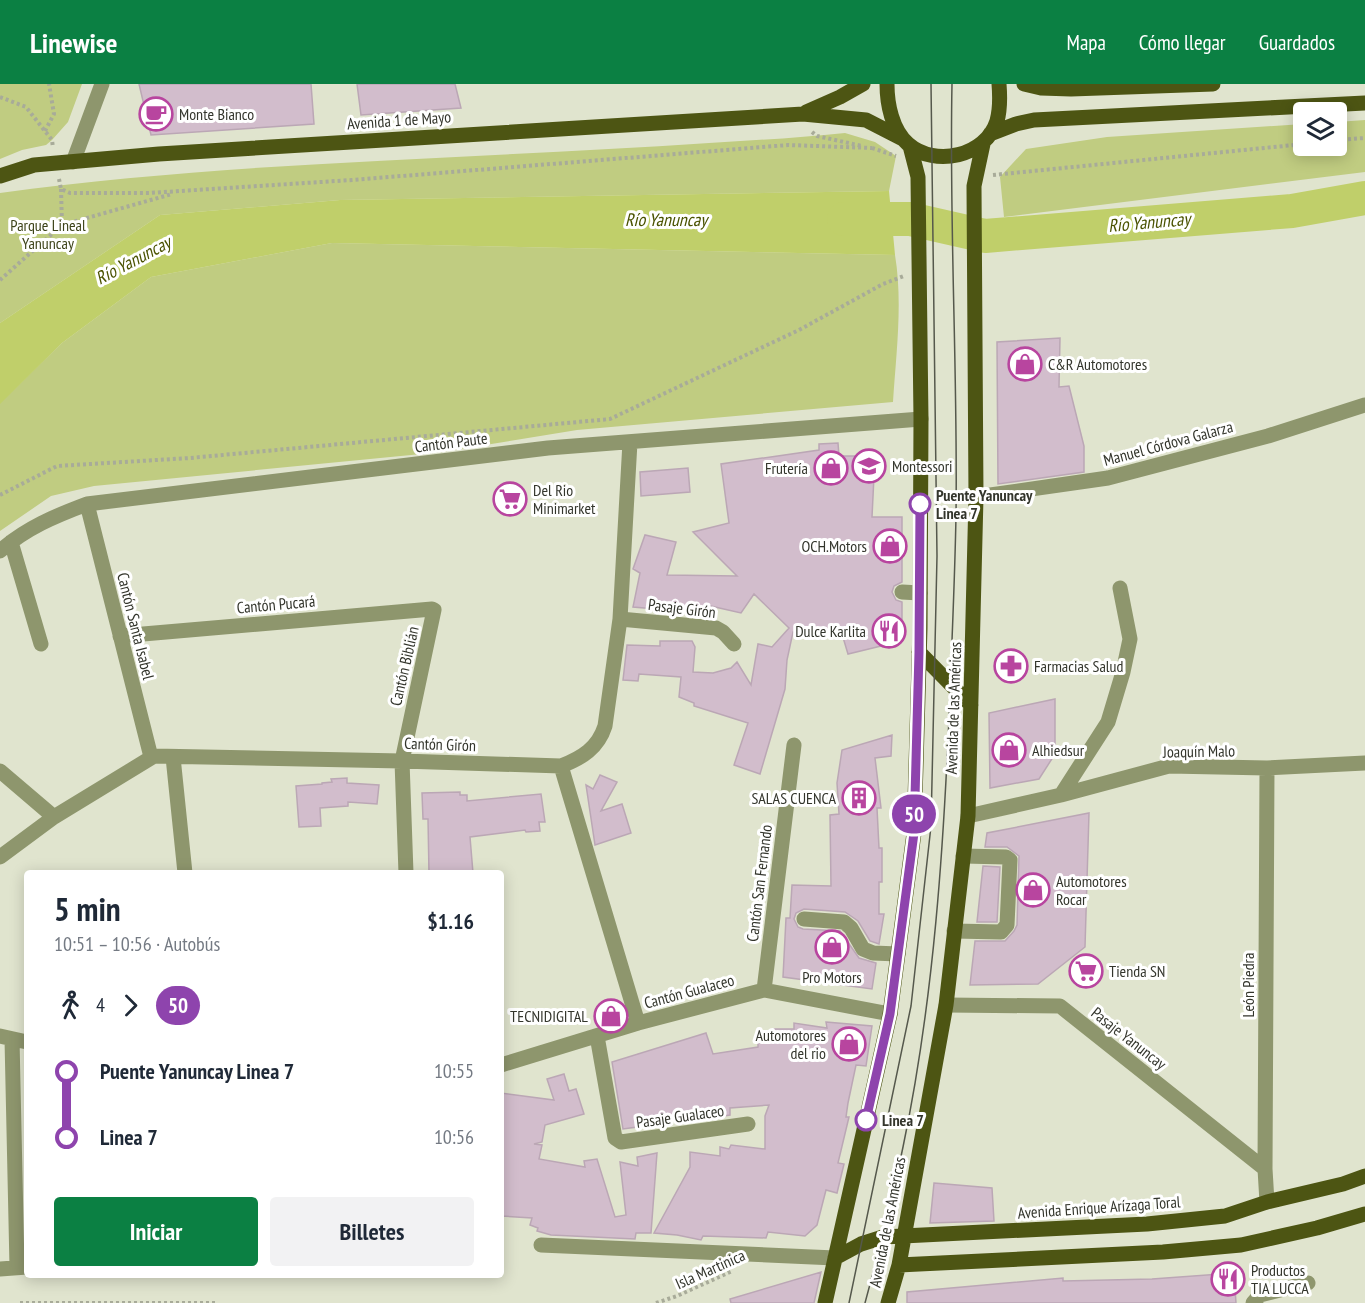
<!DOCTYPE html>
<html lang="es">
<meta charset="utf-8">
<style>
body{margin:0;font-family:"PT Sans Narrow",sans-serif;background:#f2f2f3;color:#1f2937;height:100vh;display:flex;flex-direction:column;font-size:22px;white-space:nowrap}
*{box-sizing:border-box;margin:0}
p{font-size:20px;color:#747a83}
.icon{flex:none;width:33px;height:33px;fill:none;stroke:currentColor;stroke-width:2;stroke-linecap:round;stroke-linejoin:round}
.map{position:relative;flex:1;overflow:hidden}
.details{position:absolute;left:24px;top:786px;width:480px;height:408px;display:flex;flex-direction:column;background:#fff;border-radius:6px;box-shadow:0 3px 15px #0003}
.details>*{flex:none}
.badge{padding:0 12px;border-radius:20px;font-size:21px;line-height:39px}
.controls{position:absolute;left:1293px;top:18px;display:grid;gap:12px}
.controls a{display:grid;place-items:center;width:54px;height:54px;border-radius:6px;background:#fff;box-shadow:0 3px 15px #0003;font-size:30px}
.map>.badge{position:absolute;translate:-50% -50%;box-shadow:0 0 0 3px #fff}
.legs{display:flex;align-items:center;gap:9px;height:66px;padding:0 30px;font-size:20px}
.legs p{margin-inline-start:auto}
.headline{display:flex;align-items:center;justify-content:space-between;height:102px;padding:0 30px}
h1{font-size:33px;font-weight:600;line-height:45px}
.cta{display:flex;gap:12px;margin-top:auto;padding:12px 30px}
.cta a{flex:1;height:69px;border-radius:6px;background:#0b8043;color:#fff;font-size:24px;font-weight:600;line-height:69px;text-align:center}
.cta a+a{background:#f2f2f3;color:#1f2937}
ul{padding:0 30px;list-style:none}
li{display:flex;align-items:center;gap:21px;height:66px;font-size:22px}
li i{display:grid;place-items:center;width:9px;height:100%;margin:0 8px;background:currentColor}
li i::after{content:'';width:15px;height:15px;margin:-8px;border:4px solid;border-radius:50%;background:#fff}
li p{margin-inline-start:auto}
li:first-child i{background:linear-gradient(#0000 50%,currentColor 0)}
li:last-child i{background:linear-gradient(currentColor 50%,#0000 0)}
header{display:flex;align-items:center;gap:36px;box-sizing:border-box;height:84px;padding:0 30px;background:#0b8043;color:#fff}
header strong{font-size:28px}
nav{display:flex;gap:33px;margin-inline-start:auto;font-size:21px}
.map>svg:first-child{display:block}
</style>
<header>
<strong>Linewise</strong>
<nav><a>Mapa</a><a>Cómo llegar</a><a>Guardados</a></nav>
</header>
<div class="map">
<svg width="1365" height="1219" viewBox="0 0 1365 1219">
<rect width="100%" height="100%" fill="#e0e4ce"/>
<path fill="#c0cc81" d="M0 0H82L68 38 52 56 46 61 22 66 0 75Z
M1365 36V88L1004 133 1000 93 1026 65 1107 53 1303 40 1304 62H1336L1337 38Z
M845 49 875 58 896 72 889 107 340 116 160 131 0 239V109C235 77 473 75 709 59 755 56 800 54 845 49Z
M332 159 895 171C903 219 896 270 893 318L577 346 442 368 94 402 51 412 0 447V319L62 259 151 193Z"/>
<path fill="#c0cf6a" d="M889 107 895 171 332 159 151 193 62 259 0 320V239L160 131 340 116Z"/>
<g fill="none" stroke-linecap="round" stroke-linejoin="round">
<path stroke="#c0cf6a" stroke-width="34" d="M844 135H910L985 152 1292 127 1365 114"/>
</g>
<path fill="#d2bdcc" stroke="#bba7b5" stroke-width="1.5" d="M139 0H311L314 40 151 51Z
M357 0H455L461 24 361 31Z
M1060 254 1059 303 1069 302 1084 362V388L998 400 997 258Z
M838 359 839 372H875L872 433H902V498L894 502 892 508 896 516 902 518V557L848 570 842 550 793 548 787 576 785 605 760 690 734 681 748 639 694 622V619L679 613 681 593 639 590 638 597 623 596 627 561 660 562V557H692L695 563 693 588 713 589 731 584 737 578 751 601 758 560 772 563 789 544 754 510 741 529 706 521 705 525 679 524V527L633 523 640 489 633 485 645 451 676 458 667 491 737 492 693 448 729 439 721 380 819 366V360Z
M688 384 690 408 641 412 640 388Z
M1055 615V670L1039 695 990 704 989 629Z
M892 651 891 672 875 674 881 724H877L879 764H882V798H879V830H884L879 860 870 857 858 837 845 828 804 825 796 829 794 835 798 843 803 845 840 847 859 874 876 879 872 905 783 893 786 834H790L792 801 831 802 830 731 839 730 837 699 842 666Z
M600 691 617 698 601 727 622 720 631 749 595 761 586 701 593 705Z
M347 694V699L379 701 377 720 348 718V722L320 724 321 742 299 743 296 702 322 700V699L332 698 331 695Z
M460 708V711H467V717L541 710 545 738H539L540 747 526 748 525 746 470 753 473 789H429L428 735H423L422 709Z
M1089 729 1085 863 1038 900 970 901 975 857H1005L1014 847 1017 841 1019 772 1007 763H985L987 749Z
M983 782 1000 783 997 838H977Z
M826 938 872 942 866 982 856 981 848 1019 846 1033H849L838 1079 844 1080 837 1109 826 1106 817 1141 805 1152 768 1148 766 1154 703 1152 701 1156 677 1151 654 1149 690 1083V1068L720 1072V1063L729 1065 731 1061 765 1065V1032L769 1021 730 1024V1031L710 1034 709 1031 694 1032 692 1029 637 1040V1043L623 1045 612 978 706 949 713 970 758 963V959L767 958V951L774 950V945H794V939L827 944Z
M564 990 569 1007 576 1005 584 1030 545 1041 542 1058 534 1060 542 1061 539 1075 585 1083 584 1077 597 1075 615 1133 626 1131 620 1078 638 1082 637 1073 657 1069 651 1149H636L635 1155 551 1151 537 1147 538 1144 530 1141 532 1134 501 1132V1009L554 1016 547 995Z
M934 1099 992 1104 994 1137 930 1139Z
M821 1188 814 1219H731L730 1215Z
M1234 1189 1236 1219H907V1208L1063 1194V1197L1152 1195Z"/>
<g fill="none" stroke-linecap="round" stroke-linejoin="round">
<path stroke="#a8ab99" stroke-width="4" stroke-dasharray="3 3" stroke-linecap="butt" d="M0 13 26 23 52 56 53 64
M45 47 54 30 49 0
M812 48 817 52 862 62
M1336 56 1365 54
M872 64 896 72
M993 91 1304 60
M59 95 61 105 70 109H149L352 96 788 61 872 64
M61 105 62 141
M0 196 62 141 172 110
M0 411 57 382 190 374 610 335 799 246 883 200 904 192
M20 1219H217
M656 1219 677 1212 732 1187"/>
<path stroke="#8e966d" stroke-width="15" d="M73 78 102 0
M976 413 1108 394 1268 352 1365 321
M87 420 151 673
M11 458 41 560
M0 467C26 444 55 432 87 420L548 364 921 335
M902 508 920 509
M620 535 716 544 723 548 734 560
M120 552 432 525 434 526 402 677 406 789
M173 673 185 789
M561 682 638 939
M1267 684 1265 1085 1267 1118
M0 687 54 733
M1061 711 1108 638 1123 588 1130 555 1120 504
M968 732 1061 711 1169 682 1267 684 1365 679
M0 773 54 733 154 672 402 677 561 682C582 674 598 664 605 642L620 535 630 358
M804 835 844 838 851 844 863 865 873 869 898 870
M954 847 1001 848 1007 841 1010 776 1006 773 963 772
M764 906 794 661
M946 921 1060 922 1265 1085
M0 952 27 958
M597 952 615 1054 621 1058 748 1040
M12 955 17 1183
M501 981 638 939 764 906 890 930
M541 1161 835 1174
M0 1185 27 1183
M1253 1219 1260 1211 1308 1199"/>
<path stroke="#4d5513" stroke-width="15" d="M887 0C887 20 892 46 908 60 935 84 986 72 997 37 1000 26 1000 12 999 0
M1024 0 1041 4 1071 5 1213 0
M806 28 840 13 863 0
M990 50 1016 40 1034 36 1365 19
M0 92 34 81 159 70 803 30 866 36 903 55
M919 568 971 621
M835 1174 861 1160 883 1153 1147 1140 1225 1132 1267 1118 1343 1100 1365 1092
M899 1181 1163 1168 1241 1161 1317 1144 1365 1130
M825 1219 890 930 914 749 920 544 921 335 918 93 910 62
M888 1219 899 1181 946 921 968 732 976 413 974 102 983 60"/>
<path stroke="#55584c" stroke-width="1.5" d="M849 1219 911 922 931 742 937 472 931 0
M865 1219C879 1167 892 1116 903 1063 934 915 944 761 950 610 952 551 955 491 956 431 958 288 949 144 952 0"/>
</g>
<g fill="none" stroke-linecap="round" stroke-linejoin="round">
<g stroke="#fff" stroke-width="14">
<path id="line-1" d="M866 1036 890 930 914 749 919 568 920 420"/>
</g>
<use href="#line-1" stroke="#8e44ad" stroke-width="9"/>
</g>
<defs>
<g id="cafe-ring" transform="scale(1.725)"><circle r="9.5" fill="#fff" stroke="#b8459f" stroke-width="1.5"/><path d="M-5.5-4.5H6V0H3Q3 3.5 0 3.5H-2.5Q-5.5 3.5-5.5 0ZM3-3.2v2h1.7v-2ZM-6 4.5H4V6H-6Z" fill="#b8459f"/></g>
<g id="shop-ring" transform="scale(1.725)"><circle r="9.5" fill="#fff" stroke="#b8459f" stroke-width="1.5"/><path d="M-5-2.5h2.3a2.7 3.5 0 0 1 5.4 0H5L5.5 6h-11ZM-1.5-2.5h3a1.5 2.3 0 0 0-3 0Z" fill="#b8459f"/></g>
<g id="school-ring" transform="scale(1.725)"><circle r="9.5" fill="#fff" stroke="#b8459f" stroke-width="1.5"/><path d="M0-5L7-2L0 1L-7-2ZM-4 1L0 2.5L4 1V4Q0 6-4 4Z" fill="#b8459f"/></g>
<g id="supermarket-ring" transform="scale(1.725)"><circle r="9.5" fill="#fff" stroke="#b8459f" stroke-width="1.5"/><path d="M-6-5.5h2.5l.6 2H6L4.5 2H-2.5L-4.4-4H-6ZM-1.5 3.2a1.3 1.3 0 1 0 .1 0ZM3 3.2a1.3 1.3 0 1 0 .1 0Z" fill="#b8459f"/></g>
<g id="restaurant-ring" transform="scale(1.725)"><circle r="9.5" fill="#fff" stroke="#b8459f" stroke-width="1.5"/><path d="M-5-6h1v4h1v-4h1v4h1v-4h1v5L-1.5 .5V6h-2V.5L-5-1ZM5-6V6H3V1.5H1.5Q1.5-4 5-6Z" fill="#b8459f"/></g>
<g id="pharmacy-ring" transform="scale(1.725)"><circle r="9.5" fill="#fff" stroke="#b8459f" stroke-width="1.5"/><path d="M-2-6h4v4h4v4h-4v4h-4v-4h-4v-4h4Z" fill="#b8459f"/></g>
<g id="building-ring" transform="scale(1.725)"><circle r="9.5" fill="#fff" stroke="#b8459f" stroke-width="1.5"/><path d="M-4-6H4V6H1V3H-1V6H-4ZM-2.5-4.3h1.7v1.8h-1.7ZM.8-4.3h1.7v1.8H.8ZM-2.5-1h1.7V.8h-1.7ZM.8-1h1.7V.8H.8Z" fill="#b8459f"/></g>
</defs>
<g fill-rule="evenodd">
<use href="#cafe-ring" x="156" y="30"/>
<use href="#shop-ring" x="1025" y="280"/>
<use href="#school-ring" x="869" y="382"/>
<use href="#shop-ring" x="831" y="384"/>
<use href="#supermarket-ring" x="510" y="415"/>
<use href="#shop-ring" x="890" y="462"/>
<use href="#restaurant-ring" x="889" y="547"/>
<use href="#pharmacy-ring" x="1011" y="582"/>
<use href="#shop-ring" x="1009" y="666"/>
<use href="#building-ring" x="859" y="714"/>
<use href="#shop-ring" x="1033" y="806"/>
<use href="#shop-ring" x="832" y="863"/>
<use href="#supermarket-ring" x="1086" y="887"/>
<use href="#shop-ring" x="611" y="932"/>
<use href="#shop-ring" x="849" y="960"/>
<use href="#restaurant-ring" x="1228" y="1195"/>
</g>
<g fill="#fff" stroke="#8e44ad" stroke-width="3">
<circle cx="920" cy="420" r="10"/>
<circle cx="866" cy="1036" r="10"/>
</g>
<g text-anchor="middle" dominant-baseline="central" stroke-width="6" stroke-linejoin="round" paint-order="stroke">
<g font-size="16" fill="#33352c" stroke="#fff" text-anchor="start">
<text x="179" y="30">Monte Bianco</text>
<text x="1048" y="280">C&amp;R Automotores</text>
<text x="892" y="382">Montessori</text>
<text x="808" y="384" text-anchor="end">Frutería</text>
<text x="533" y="406">Del Rio<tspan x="533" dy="18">Minimarket</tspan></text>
<text x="867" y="462" text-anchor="end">OCH.Motors</text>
<text x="866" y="547" text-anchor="end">Dulce Karlita</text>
<text x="1034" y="582">Farmacias Salud</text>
<text x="1032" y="666">Alhiedsur</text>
<text x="836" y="714" text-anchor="end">SALAS CUENCA</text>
<text x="1056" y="797">Automotores<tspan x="1056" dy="18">Rocar</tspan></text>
<text x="1109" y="887">Tienda SN</text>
<text x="832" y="893" text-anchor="middle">Pro Motors</text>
<text x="588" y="932" text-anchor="end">TECNIDIGITAL</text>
<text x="826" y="951" text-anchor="end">Automotores<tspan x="826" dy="18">del rio</tspan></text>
<text x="1251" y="1186">Productos<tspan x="1251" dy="18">TIA LUCCA</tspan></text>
</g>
<g font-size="16" fill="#33352c" stroke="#fff">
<text transform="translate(399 36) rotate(-4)">Avenida 1 de Mayo</text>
<text transform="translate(451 358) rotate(-7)">Cantón Paute</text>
<text transform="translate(1168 359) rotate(-15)">Manuel Córdova Galarza</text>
<text transform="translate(276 520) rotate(-5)">Cantón Pucará</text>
<text transform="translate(682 524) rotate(7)">Pasaje Girón</text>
<text transform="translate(136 542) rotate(76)">Cantón Santa Isabel</text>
<text transform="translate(404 582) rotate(-77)">Cantón Biblián</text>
<text transform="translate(953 624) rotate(-88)">Avenida de las Américas</text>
<text transform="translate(440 660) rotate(2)">Cantón Girón</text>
<text transform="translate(1199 667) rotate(-1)">Joaquín Malo</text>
<text transform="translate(759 799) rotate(-83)">Cantón San Fernando</text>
<text transform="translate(1248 901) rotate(-90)">León Piedra</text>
<text transform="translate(689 907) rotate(-15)">Cantón Gualaceo</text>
<text transform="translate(1129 954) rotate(38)">Pasaje Yanuncay</text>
<text transform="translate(680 1032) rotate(-8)">Pasaje Gualaceo</text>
<text transform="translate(1099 1123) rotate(-4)">Avenida Enrique Arízaga Toral</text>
<text transform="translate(887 1138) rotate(-79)">Avenida de las Américas</text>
<text transform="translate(710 1185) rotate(-24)">Isla Martinica</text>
</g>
<g font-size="16" fill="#3d4319" stroke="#fff">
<text x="48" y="141">Parque Lineal<tspan x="48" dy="18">Yanuncay</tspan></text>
</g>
<g font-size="16" font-weight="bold" fill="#33352c" stroke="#fff" text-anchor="start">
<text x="936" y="411">Puente Yanuncay<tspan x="936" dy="18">Linea 7</tspan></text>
<text x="882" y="1036">Linea 7</text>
</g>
<g font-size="18" font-style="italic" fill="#4a5201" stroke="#fff">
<text x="666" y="135">Río Yanuncay</text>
<text transform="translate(1149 138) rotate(-5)">Río Yanuncay</text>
<text transform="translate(133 176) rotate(-28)">Río Yanuncay</text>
</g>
</g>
</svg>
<div class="controls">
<a><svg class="icon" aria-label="layers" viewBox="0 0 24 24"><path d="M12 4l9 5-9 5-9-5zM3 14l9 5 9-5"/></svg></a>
</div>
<b class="badge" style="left:914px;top:730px;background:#8e44ad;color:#fff">50</b>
<section class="details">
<div class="headline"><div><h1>5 min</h1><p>10:51 – 10:56 · Autobús</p></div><b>$1.16</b></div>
<div class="legs"><svg class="icon" aria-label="walk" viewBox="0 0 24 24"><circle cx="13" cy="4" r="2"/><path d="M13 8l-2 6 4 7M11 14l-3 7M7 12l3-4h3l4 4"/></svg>4<svg class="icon" aria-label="forward" viewBox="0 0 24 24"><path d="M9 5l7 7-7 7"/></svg><b class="badge" style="background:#8e44ad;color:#fff">50</b></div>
<ul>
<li><i style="color:#8e44ad"></i><b>Puente Yanuncay Linea 7</b><p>10:55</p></li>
<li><i style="color:#8e44ad"></i><b>Linea 7</b><p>10:56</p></li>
</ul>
<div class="cta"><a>Iniciar</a><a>Billetes</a></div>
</section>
</div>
